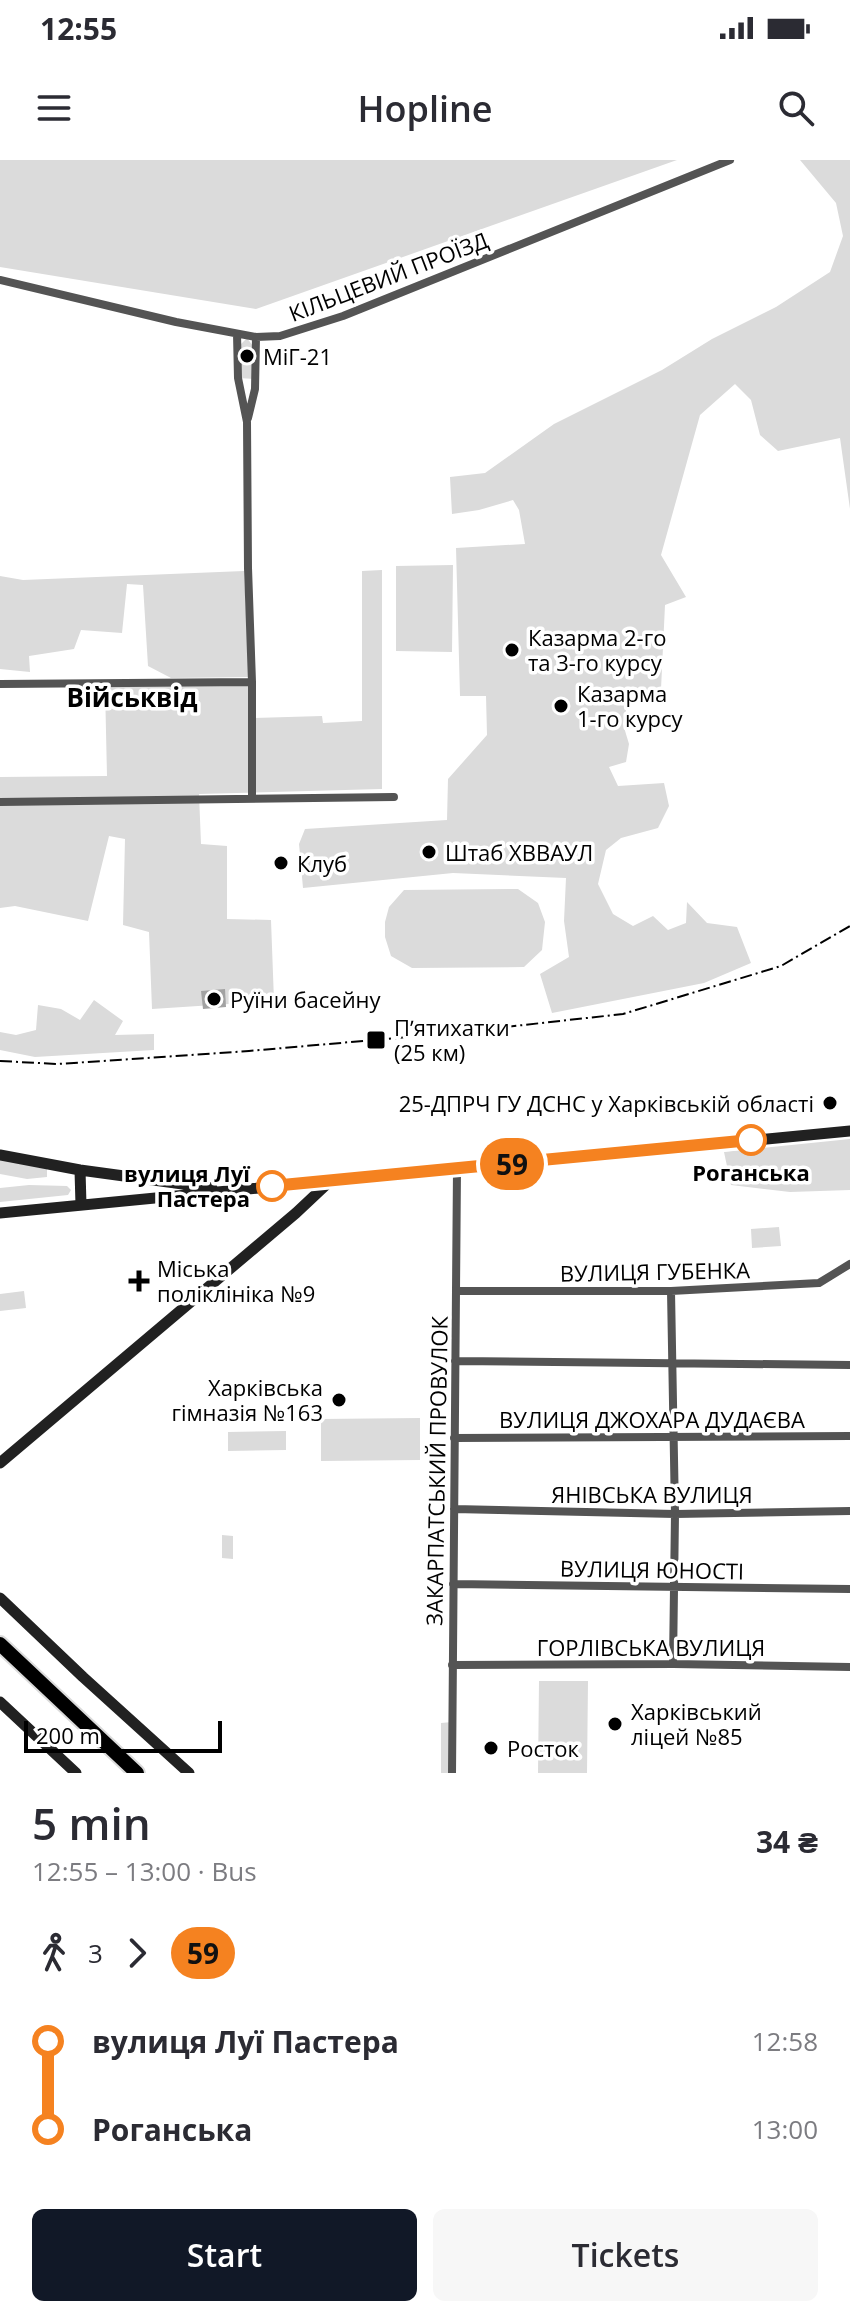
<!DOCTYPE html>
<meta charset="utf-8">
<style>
body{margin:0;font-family:"Open Sans",sans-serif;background:#f7f7f7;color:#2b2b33;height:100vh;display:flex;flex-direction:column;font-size:30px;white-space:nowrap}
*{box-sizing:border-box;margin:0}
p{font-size:26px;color:#7c7c81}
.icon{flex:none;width:44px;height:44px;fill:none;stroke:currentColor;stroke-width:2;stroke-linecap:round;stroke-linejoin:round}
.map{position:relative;height:1613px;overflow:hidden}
.panel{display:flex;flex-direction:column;background:#fff;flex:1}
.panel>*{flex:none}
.badge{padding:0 16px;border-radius:26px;font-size:28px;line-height:52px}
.scale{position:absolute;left:24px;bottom:20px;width:198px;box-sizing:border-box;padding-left:8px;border:4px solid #000;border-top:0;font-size:22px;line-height:28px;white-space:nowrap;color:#000;-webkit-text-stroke:6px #fff;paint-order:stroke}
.map>.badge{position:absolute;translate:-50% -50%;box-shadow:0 0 0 4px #fff}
.legs{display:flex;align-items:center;gap:12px;height:88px;padding:0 32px;font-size:26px}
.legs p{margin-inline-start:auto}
.summary{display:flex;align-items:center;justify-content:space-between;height:136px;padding:0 32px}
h1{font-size:44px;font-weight:600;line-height:60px}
.button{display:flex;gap:16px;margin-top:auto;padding:16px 32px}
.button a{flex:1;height:92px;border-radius:12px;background:#111827;color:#fff;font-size:32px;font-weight:600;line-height:92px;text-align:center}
.button a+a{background:#f7f7f7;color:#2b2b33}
ul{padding:0 32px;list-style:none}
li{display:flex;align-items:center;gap:28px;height:88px;font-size:30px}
li i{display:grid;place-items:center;width:12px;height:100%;margin:0 10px;background:currentColor}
li i::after{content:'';width:20px;height:20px;margin:-10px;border:6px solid;border-radius:50%;background:#fff}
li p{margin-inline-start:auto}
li:first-child i{background:linear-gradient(#0000 50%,currentColor 0)}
li:last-child i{background:linear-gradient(currentColor 50%,#0000 0)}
.status{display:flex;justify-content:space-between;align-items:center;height:56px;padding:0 40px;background:#fff;direction:ltr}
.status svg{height:22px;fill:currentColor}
header{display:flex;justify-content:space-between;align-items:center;height:104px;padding:0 32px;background:#fff;font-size:36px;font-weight:600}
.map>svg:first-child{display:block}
</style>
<div class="status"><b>12:55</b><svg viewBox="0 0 49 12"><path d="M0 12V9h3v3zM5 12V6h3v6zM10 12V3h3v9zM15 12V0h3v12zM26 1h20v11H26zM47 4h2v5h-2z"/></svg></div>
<header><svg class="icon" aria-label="menu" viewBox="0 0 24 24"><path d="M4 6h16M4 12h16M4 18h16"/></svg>Hopline<svg class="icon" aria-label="search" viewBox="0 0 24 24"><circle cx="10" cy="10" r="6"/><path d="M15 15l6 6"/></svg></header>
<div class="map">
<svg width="850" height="1613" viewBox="0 0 850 1613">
<rect width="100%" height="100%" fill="#fff"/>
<path fill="#dbdbdb" d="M0 0H677L256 149 0 107Z
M800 0H850V349L840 278 778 291 760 275 751 240 735 224 700 255 661 395 686 437 665 445 661 529 628 542 623 564 629 584 626 602 609 607 618 626 664 623 669 646 658 668 621 678 606 690 598 724 613 754 633 766 653 756 668 770 686 763 687 742 707 763 737 767 751 803 704 823 552 853 540 814 569 797 564 761 566 718 453 713 303 728 299 684 305 669 447 660 448 619 487 575 486 536H460L456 388 525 384 519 350 513 340 479 350 452 354 450 317 485 313 554 264 662 210 712 179 776 147 830 112 843 76 836 43Z
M247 178 256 190 255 219 238 218 237 188Z
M453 405 452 492 396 491V406Z
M382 410V629L199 634 201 684 227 686V759L271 760 274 841 152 849 149 772 123 765 125 679 109 676 88 761 15 746 0 748V617L107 616 105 526 249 524 250 558 322 556 323 563 362 561V411Z
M244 411 249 517 171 518 148 506 143 425 127 424 122 473 81 470 74 489 29 496 30 512 0 509V416L23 420Z
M518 729 538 743 545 762 542 790 524 807 412 808 391 796 385 777V762L389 747 404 730Z
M94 840 123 861 115 875 154 874V890L35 897 0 890V872L16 875 36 870 38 845 61 849 80 860Z
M850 979V1030L790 1032 731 1025 724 992Z
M0 999 47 1008V1017L27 1019 0 1014Z
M29 1025 67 1026 71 1030 68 1035 0 1042V1028Z
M779 1067 781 1086 752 1088 751 1069Z
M24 1131 26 1148 0 1151V1134Z
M420 1258V1300L321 1301V1259Z
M286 1271V1290L228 1291V1272Z
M222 1375 233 1376V1399L222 1398Z
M539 1521H588L587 1613H538Z
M452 1562V1613H441V1563Z"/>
<path fill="#a2a2a2" d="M225 829 226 847 203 849 201 831Z"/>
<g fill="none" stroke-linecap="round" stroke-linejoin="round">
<g stroke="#dbdbdb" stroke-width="18">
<path id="highway" d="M0 1484 137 1613"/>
</g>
<path stroke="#545454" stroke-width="8" d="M0 120 176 162 256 177 280 176 343 156 730 0
M237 174 238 218 247 262 248 408 252 522V639
M248 258 255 229 256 177
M0 524 252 522
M0 642 394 637
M456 1131H671L819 1123 850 1104
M671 1131 675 1354 673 1504
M455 1201 850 1205
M454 1278 850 1276
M454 1349 675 1354 850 1351
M453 1424 850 1429
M452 1505 673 1504 850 1507
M452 1613 457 1010"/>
<path stroke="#212121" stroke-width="11" d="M0 995 80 1010 212 1028
M80 1010 81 1045
M0 1053 850 971
M0 1303 296 1053 329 1022
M0 1438 83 1517 189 1613
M0 1542 76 1613"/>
<use href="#highway" stroke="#000" stroke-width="14"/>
<path stroke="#000" stroke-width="2" stroke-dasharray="12 4 2 4" stroke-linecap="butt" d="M0 901 58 904 249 891 442 874 623 854 781 806 850 766"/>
</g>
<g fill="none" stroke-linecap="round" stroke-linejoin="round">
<g stroke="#fff" stroke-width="18">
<path id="line-1" d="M272 1026 751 980"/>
</g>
<use href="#line-1" stroke="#f58220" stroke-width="12"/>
</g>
<g fill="#000" stroke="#fff" stroke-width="3">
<circle cx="247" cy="196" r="8"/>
<circle cx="512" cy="490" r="8"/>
<circle cx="561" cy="546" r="8"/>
<circle cx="429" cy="692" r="8"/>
<circle cx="281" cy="703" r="8"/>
<circle cx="214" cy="839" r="8"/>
<rect x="366" y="870" width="20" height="20" rx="4"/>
<circle cx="830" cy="943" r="8"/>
<path d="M135 1109h8v8h8v8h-8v8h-8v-8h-8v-8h8z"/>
<circle cx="339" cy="1240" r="8"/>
<circle cx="615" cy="1564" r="8"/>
<circle cx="491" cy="1588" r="8"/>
</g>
<g fill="#fff" stroke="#f58220" stroke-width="4">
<circle cx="751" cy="980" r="14"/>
<circle cx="272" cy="1026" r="14"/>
</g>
<g text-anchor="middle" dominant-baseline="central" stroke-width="7" stroke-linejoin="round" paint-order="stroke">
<g font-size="22" fill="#000" stroke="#fff">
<text transform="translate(388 116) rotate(-21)">КІЛЬЦЕВИЙ ПРОЇЗД</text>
<text transform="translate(655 1111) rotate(-1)">ВУЛИЦЯ ГУБЕНКА</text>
<text x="652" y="1259">ВУЛИЦЯ ДЖОХАРА ДУДАЄВА</text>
<text transform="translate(436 1311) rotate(-89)">ЗАКАРПАТСЬКИЙ ПРОВУЛОК</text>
<text x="652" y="1334">ЯНІВСЬКА ВУЛИЦЯ</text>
<text transform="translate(652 1409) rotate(1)">ВУЛИЦЯ ЮНОСТІ</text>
<text x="651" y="1487">ГОРЛІВСЬКА ВУЛИЦЯ</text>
</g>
<g font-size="22" fill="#000" stroke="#fff" text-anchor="start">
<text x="263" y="196">МіГ-21</text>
<text x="528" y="477">Казарма 2-го<tspan x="528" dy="25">та 3-го курсу</tspan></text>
<text x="577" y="533">Казарма<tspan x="577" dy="25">1-го курсу</tspan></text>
<text x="445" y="692">Штаб ХВВАУЛ</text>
<text x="297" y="703">Клуб</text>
<text x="230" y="839">Руїни басейну</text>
<text x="394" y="867">Пʼятихатки<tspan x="394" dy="25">(25 км)</tspan></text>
<text x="814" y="943" text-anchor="end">25-ДПРЧ ГУ ДСНС у Харківській області</text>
<text x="157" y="1108">Міська<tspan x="157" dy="25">поліклініка №9</tspan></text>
<text x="323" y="1227" text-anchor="end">Харківська<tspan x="323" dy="25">гімназія №163</tspan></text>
<text x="631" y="1551">Харківський<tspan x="631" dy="25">ліцей №85</tspan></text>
<text x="507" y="1588">Росток</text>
</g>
<g font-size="22" font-weight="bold" fill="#000" stroke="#fff">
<text x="751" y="1012">Роганська</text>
<text x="250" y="1013" text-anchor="end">вулиця Луї<tspan x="250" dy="25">Пастера</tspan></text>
</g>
<g font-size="26" font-weight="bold" fill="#000" stroke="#fff">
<text x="132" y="537">Військвід</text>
</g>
</g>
</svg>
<div class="scale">200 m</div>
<b class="badge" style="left:512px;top:1004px;background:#f58220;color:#111">59</b>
</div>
<section class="panel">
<div class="summary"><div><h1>5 min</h1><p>12:55 – 13:00 · Bus</p></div><b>34 ₴</b></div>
<div class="legs"><svg class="icon" aria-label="walk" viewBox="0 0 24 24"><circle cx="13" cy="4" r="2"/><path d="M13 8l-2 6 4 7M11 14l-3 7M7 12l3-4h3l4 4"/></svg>3<svg class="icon" aria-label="forward" viewBox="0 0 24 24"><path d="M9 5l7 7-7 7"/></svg><b class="badge" style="background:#f58220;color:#111">59</b></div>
<ul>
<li><i style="color:#f58220"></i><b>вулиця Луї Пастера</b><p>12:58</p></li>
<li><i style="color:#f58220"></i><b>Роганська</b><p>13:00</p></li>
</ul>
<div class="button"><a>Start</a><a>Tickets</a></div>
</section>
